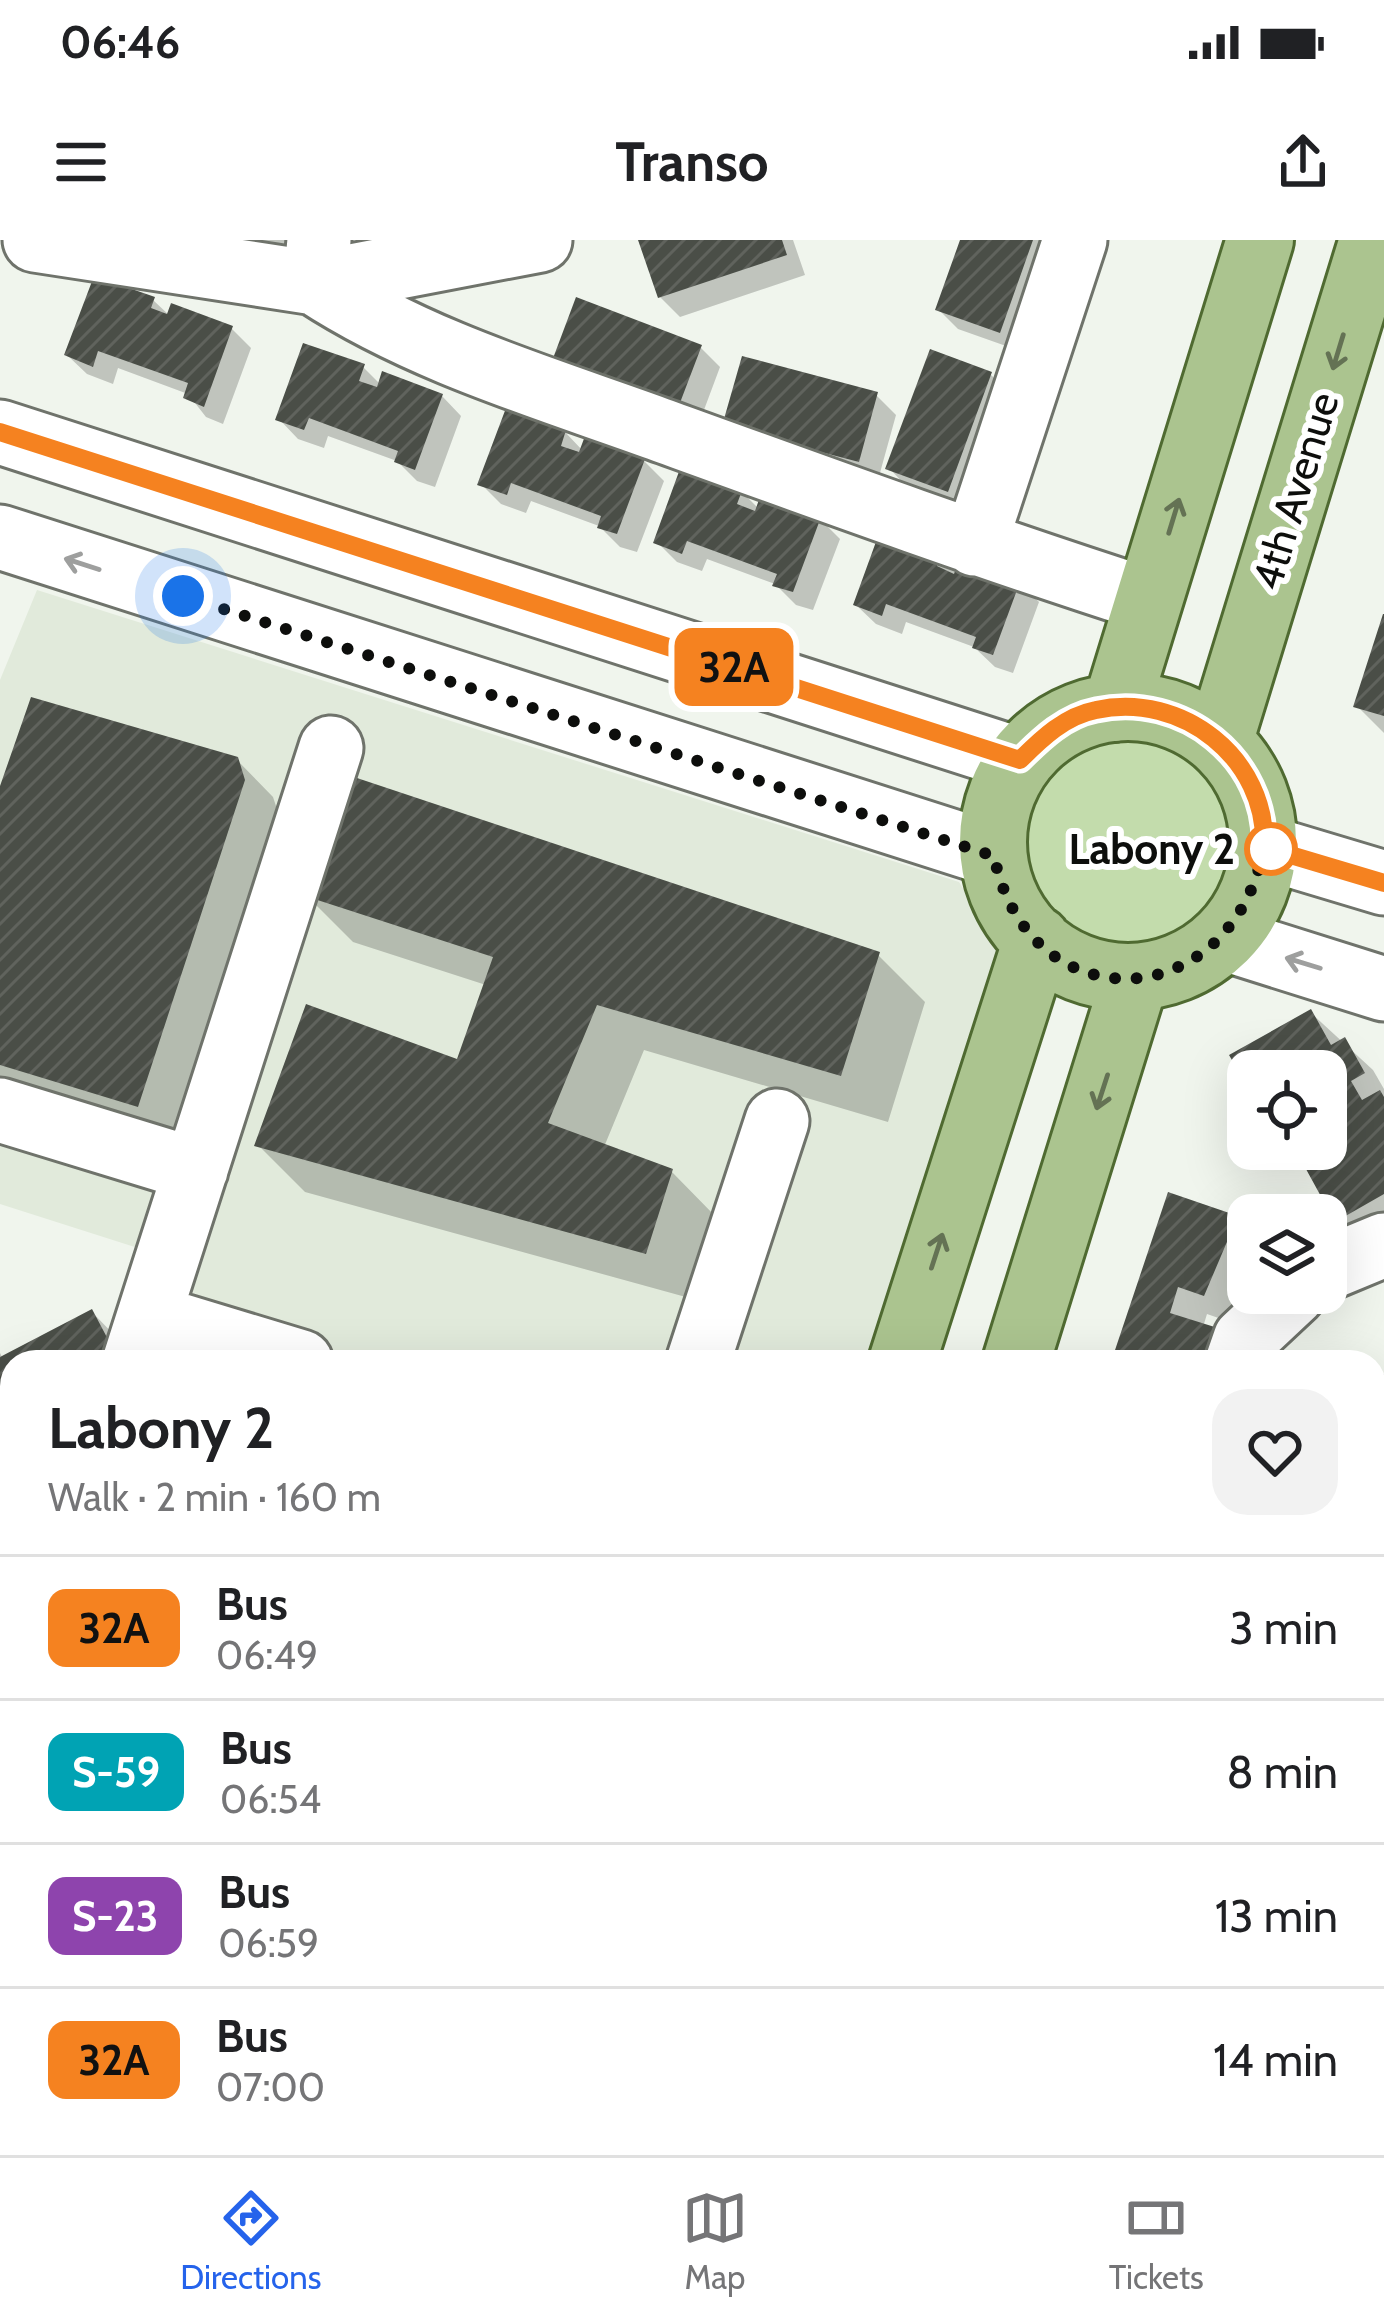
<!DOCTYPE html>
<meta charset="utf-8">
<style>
body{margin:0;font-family:Cabin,sans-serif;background:#f2f2f2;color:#202124;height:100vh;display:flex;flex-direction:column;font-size:45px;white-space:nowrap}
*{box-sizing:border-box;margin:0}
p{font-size:39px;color:#757577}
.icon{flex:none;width:66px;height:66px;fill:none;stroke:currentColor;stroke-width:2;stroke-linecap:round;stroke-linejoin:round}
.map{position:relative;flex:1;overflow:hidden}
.side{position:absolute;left:0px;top:1110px;width:1386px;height:807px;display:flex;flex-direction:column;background:#fff;border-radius:36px 36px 0 0;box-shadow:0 12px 48px #0002}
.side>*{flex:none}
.badge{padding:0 24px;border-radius:18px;font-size:42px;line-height:78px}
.controls{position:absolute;left:1227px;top:810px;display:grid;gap:24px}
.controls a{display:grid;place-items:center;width:120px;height:120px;border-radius:24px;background:#fff;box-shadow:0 12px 48px #0002;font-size:60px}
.you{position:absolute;width:60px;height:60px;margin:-30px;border:9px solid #fff;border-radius:50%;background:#1a73e8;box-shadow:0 0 0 18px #1a73e833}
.map>.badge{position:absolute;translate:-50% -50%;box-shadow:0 0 0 6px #fff}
.round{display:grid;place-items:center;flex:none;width:126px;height:126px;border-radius:36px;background:#f2f2f2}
.summary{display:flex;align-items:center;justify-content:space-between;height:204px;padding:0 48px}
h1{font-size:57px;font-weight:700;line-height:90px}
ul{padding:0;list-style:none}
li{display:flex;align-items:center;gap:36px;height:144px;padding:0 48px;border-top:3px solid #e0e0e0}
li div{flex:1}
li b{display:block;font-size:45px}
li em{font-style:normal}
li .badge{min-width:132px;font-weight:700;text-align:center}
.status{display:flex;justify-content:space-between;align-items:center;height:84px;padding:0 60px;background:#fff;direction:ltr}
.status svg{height:33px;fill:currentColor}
header{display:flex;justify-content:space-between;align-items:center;height:156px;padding:0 48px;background:#fff;font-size:54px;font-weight:700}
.tabs{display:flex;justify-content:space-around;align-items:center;height:168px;border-top:3px solid #e0e0e0;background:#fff;font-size:33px;color:#757577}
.tabs a{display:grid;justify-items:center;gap:6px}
.tabs .on{color:#2563eb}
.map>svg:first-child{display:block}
</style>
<div class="status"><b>06:46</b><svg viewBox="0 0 49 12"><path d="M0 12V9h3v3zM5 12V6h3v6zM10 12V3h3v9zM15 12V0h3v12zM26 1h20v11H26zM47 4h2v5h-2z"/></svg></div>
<header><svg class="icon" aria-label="menu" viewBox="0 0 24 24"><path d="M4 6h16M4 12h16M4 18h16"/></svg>Transo<svg class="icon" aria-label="share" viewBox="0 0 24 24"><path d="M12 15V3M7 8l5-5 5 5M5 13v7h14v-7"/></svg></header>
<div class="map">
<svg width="1384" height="1915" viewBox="0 0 1384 1915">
<defs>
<pattern id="park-tufts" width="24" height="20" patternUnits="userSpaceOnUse" patternTransform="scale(3)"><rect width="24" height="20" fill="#c3dcac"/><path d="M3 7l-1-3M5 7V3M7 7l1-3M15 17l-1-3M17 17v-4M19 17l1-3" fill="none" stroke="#a6bc93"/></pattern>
<pattern id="building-hatch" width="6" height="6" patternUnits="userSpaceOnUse" patternTransform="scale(3)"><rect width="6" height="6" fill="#4a4e47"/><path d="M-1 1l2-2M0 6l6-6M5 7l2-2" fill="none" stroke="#60635d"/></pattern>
</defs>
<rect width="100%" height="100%" fill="#f0f5ed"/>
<path fill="#e1eadb" d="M37 350 959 642 1008 720 883 1122H352L132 1055 141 1009 0 964V440Z"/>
<path fill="#c3dcac" d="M1025 602a104 104 0 1 1 208 0a104 104 0 1 1-208 0Z"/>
<path fill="url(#park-tufts)" d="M12 1593V1905H569L565 1915H0V1630Z"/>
<path fill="#0003" d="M201 0H333V3L206 5Z
M641 0H793L805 35 680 77 660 57Z
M963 0H1059L1020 111 958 89 938 69Z
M153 60 170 76 232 89 251 108 223 184 206 177 188 154 118 128 113 144 87 134 67 115Z
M700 107 720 127 698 186 575 140Z
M363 127 381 145 442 156 461 176 435 247 417 241 397 221 328 196 324 208 298 199 279 179Z
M991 135 1011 154 968 269 908 248 889 228Z
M876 155 896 175 878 240 746 204Z
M565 192 583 211 644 221 664 241 637 312 620 307 599 286 531 261 526 273 501 264 481 244Z
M741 251 759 269 820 279 840 299 813 370 796 365 775 344 707 319 702 331 677 322 657 302Z
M940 314 958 332 1019 342 1039 362 1013 433 995 427 974 407 906 382 902 394 876 384 856 365Z
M1384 381V493L1357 466Z
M236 519 273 557 280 578 174 902 0 849V555Z
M306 655 878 715 925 762 888 882 644 810 604 907 671 931 718 979 693 1059 305 952 258 905 459 823 486 745 353 702Z
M1310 772 1373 830 1384 849V999L1367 1009 1338 980 1298 909H1326V831H1248V840L1233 816Z
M1170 956 1236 979 1248 990V1048L1233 1083 1207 1074 1203 1087 1114 1122Z
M92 1072 120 1101 131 1122H12V1327L0 1315V1113L3 1119Z
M1384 1137V1387L1374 1377V1143Z
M0 1382 12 1394V1459L0 1465Z
M1374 1496 1384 1515V1585L1374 1590Z
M1374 1721 1384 1724V1854L1374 1844Z
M938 1905H1055L1052 1915H937Z"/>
<path fill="url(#building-hatch)" d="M638 0H782L787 15 658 58Z
M960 0H1033L1000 93 935 70Z
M94 36 155 57 151 68 167 74 171 63 233 86 204 167 183 158 188 143 98 111 93 127 64 115Z
M576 57 702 105 678 168 552 121Z
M303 103 365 124 359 141 377 147 382 131 443 154 415 230 394 222 398 211 309 178 304 190 275 180Z
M930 109 992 132 948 252 885 229Z
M742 116 878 152 859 222 722 186Z
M506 168 566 190 561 206 579 212 585 196 645 219 617 294 597 288 601 276 511 243 507 255 477 245Z
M681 226 743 248 737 264 755 271 761 254 821 277 793 352 772 346 777 334 687 301 682 314 653 303Z
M881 288 942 311 937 326 954 334 960 317 1021 339 993 415 972 408 976 397 886 364 882 376 853 365Z
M1383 374H1384V476L1353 467Z
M31 457 238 517 245 540 138 867 0 825V546Z
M345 534 880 712 841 836 597 765 548 883 673 929 646 1014 254 906 306 764 457 819 493 717 302 655Z
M1311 769 1331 805 1345 797 1365 833 1351 841 1362 860 1380 850 1384 857V954L1335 982 1295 909H1326V831H1248L1244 841 1229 815Z
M1168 952 1238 976 1204 1056 1178 1047 1170 1073 1221 1089 1210 1122H1111Z
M92 1069 112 1107 83 1122H12V1160L0 1166V1117Z
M1384 1134V1238L1374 1224V1139Z
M0 1195 12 1215V1300L0 1308Z
M1384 1272V1352L1374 1357V1277Z
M0 1380 12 1405V1417L0 1422Z
M1374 1509 1384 1528V1555L1374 1561Z
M1374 1718 1384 1721V1841L1374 1837Z
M924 1905H1008L1005 1915H936Z
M1204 1905H1284L1281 1915H1210L1212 1909Z"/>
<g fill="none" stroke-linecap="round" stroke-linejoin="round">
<g stroke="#6f736b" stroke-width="69">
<path id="minor" d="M35 0 315 43 540 0
M319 0 315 43C419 111 542 147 658 189 821 248 983 307 1148 360
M0 192 1020 520
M0 297 994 615
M975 304 1075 0
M1264 607 1384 643
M1222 698 1384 749
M0 870 196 930
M1326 1029 1384 1005
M149 1076 301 1122
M134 1122 331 508
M698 1122 777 881
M1237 1122 1245 1099 1294 1053
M1374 1415 1384 1410
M0 1549 12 1511
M1374 1648 1384 1651
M1374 1883 1384 1886
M1047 1915 1050 1905
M1311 1915 1314 1905"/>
</g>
<g stroke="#4f6a31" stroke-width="72">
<path id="major" d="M993 602a135 135 0 1 1 270 0a135 135 0 1 1-270 0Z
M1116 468 1260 0
M1219 502 1373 0
M902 1122 1037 700
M1016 1122 1135 739
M650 1915 654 1905
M772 1915 775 1905"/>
</g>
<use href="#minor" stroke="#fff" stroke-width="63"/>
<use href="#major" stroke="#abc48f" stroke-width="66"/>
</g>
<defs><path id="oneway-shaft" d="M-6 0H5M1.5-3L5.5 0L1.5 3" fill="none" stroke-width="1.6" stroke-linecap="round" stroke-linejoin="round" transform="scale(3)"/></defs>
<g stroke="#647254">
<use href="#oneway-shaft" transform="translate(1338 112) rotate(107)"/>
<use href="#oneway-shaft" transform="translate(1174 276) rotate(-73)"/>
<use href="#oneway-shaft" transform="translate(1102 852) rotate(108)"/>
<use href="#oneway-shaft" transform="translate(937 1011) rotate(-72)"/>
</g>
<g stroke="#9e9f9e">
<use href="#oneway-shaft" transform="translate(82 324) rotate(-162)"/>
<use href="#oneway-shaft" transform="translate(1303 723) rotate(-163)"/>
</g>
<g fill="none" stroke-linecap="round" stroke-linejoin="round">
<g stroke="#fff" stroke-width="27">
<path id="line" d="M0 192 1020 520C1042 498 1065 476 1096 470 1182 451 1268 519 1264 607L1384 643"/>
</g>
<use href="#line" stroke="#f58220" stroke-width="18"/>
<path stroke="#0d0e0c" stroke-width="12" stroke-dasharray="0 21.6" d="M183 356 994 616C1028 785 1232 777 1264 607L1271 609"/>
</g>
<circle fill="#fff" stroke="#f58220" stroke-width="6" cx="1271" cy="609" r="24"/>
<g text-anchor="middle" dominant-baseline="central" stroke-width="12" stroke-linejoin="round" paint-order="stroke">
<g font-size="42" fill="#0d0e0c" stroke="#fff">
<text transform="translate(1295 251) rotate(-73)">4th Avenue</text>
</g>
<g font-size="42" font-weight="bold" fill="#0d0e0c" stroke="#fff" text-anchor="end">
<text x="1235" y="609">Labony 2</text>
</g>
</g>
</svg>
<div class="controls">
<a><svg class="icon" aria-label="locate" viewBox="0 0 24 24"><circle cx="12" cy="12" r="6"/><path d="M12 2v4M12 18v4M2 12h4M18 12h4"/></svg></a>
<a><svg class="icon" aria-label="layers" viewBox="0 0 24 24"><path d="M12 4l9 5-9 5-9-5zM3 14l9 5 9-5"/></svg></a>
</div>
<div class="you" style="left:183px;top:356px"></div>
<b class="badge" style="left:734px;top:427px;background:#f58220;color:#111">32A</b>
<section class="side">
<div class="summary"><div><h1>Labony 2</h1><p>Walk · 2 min · 160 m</p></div><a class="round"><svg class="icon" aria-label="heart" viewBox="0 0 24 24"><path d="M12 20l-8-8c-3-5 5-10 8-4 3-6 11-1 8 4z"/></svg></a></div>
<ul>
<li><span class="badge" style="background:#f58220;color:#111">32A</span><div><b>Bus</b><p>06:49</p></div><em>3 min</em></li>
<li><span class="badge" style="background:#00a3b4;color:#fff">S-59</span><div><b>Bus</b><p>06:54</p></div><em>8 min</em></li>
<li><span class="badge" style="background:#8e44ad;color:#fff">S-23</span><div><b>Bus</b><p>06:59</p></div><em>13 min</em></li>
<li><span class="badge" style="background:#f58220;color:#111">32A</span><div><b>Bus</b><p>07:00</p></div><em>14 min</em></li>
</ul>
</section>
</div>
<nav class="tabs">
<a class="on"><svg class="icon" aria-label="directions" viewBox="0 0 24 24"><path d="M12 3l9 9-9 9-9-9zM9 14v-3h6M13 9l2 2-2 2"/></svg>Directions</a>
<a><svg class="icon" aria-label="map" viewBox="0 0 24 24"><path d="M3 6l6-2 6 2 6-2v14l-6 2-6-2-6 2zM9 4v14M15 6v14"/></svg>Map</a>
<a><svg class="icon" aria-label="tickets" viewBox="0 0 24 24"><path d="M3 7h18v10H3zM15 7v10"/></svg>Tickets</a>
</nav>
